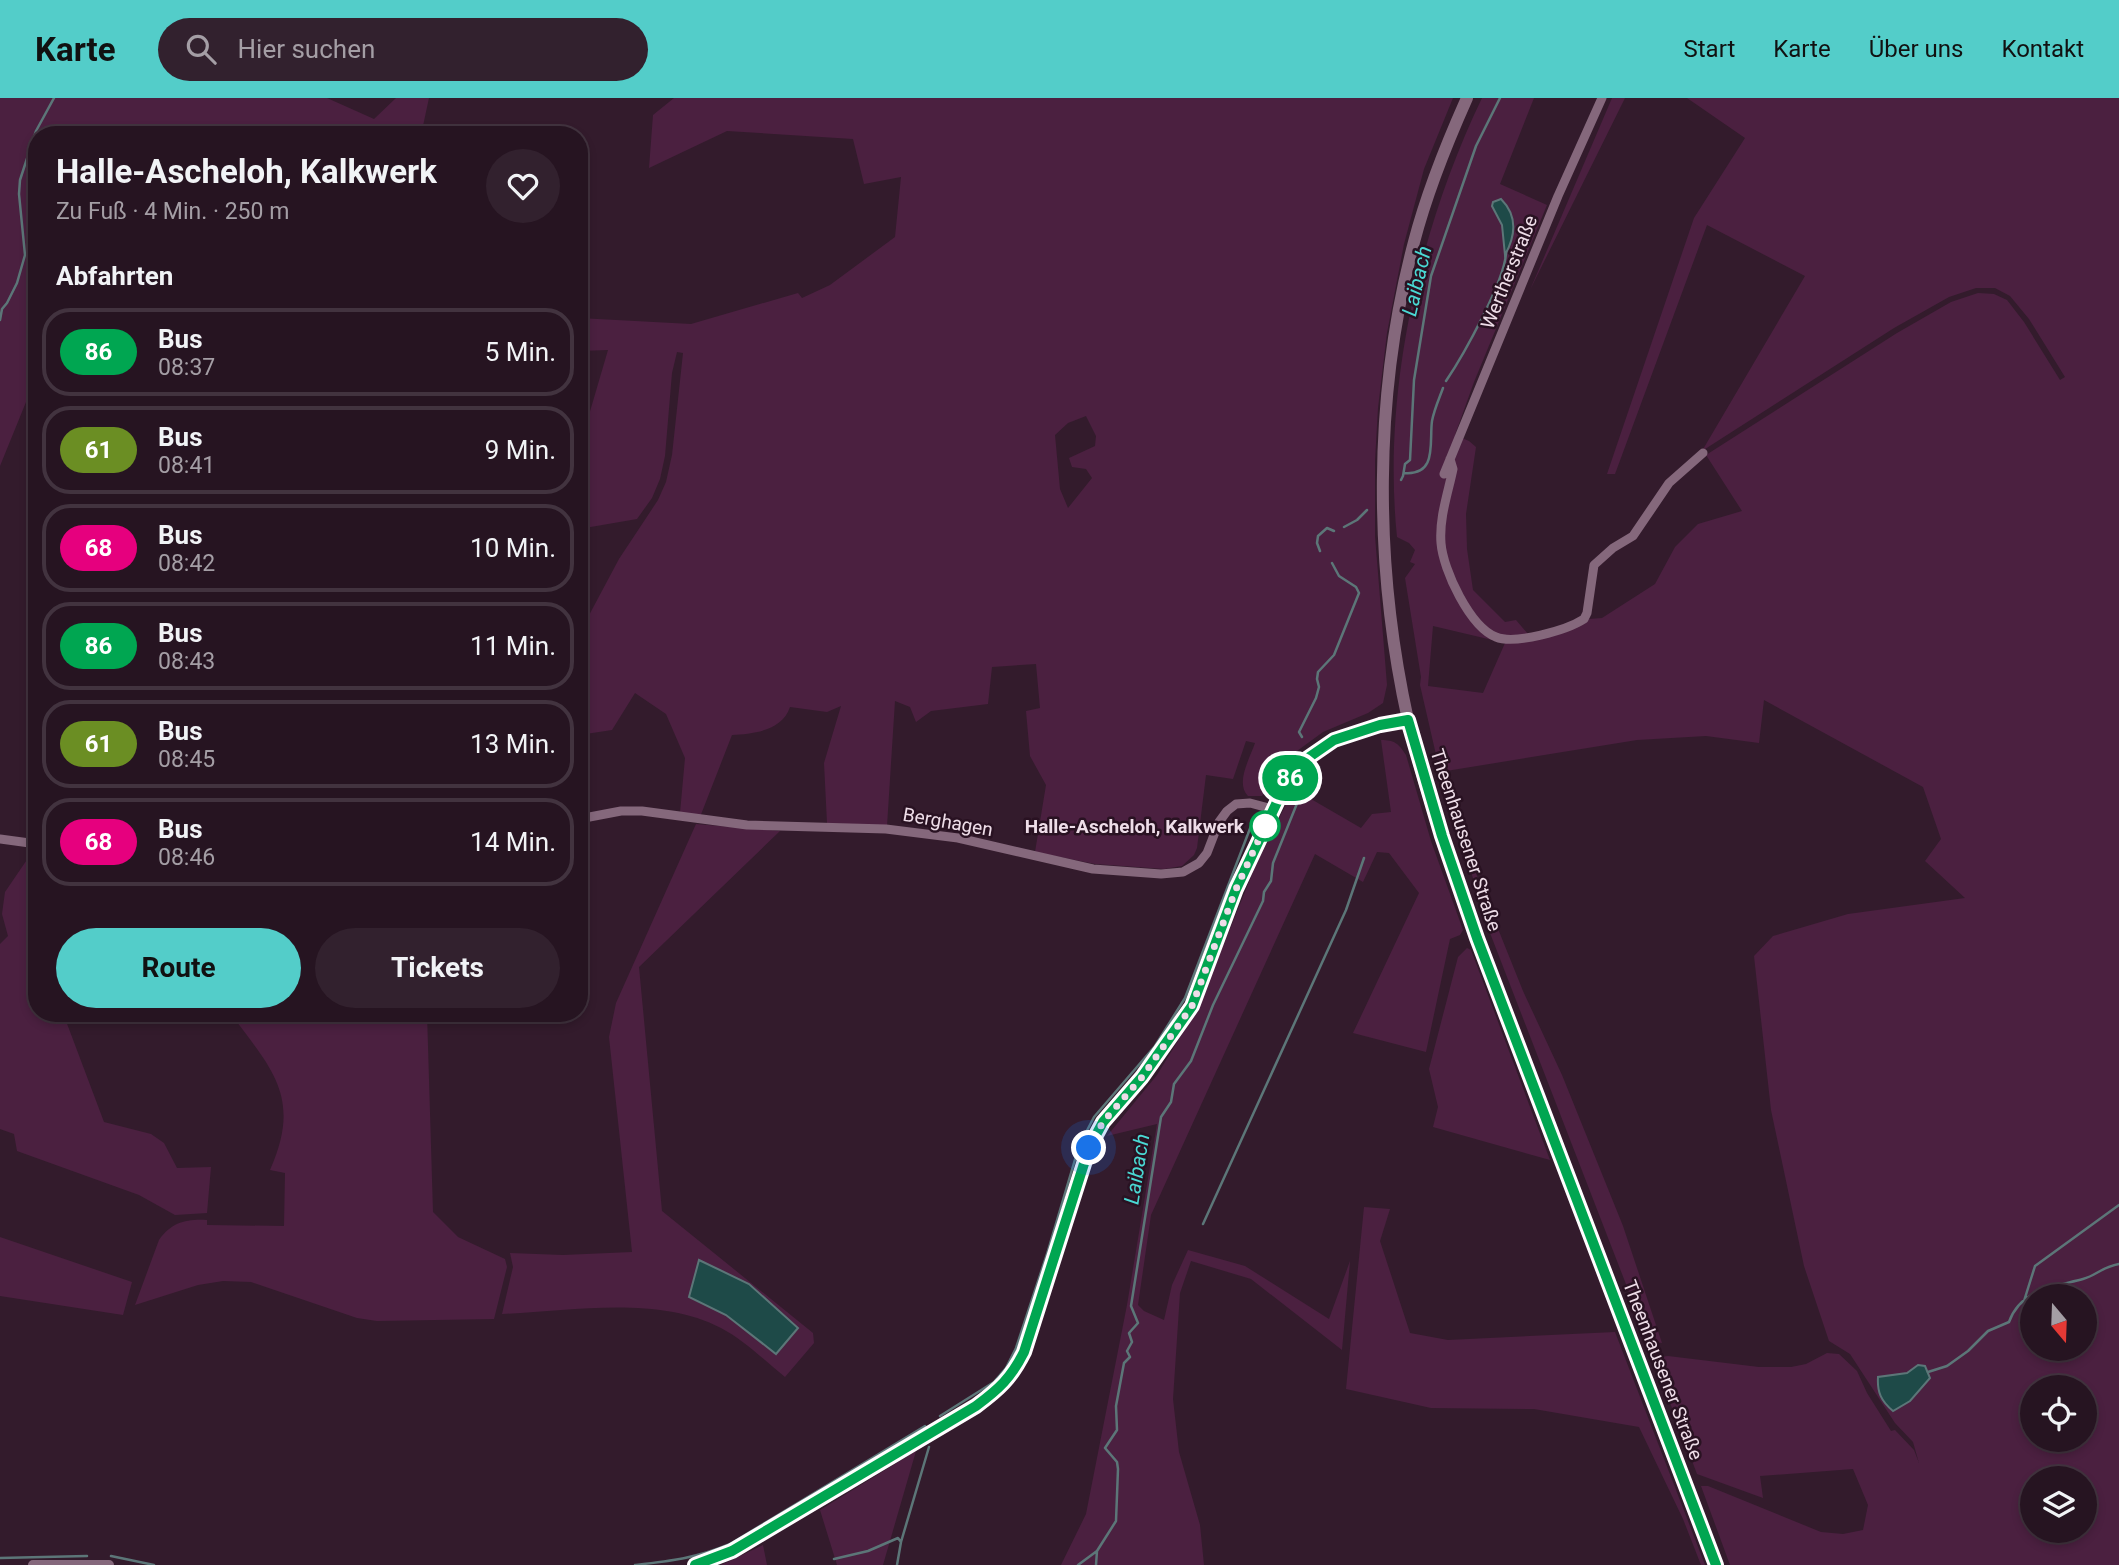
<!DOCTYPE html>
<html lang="de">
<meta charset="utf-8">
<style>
body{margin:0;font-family:Roboto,sans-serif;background:#32212e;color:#f1f3f6;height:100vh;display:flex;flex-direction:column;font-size:26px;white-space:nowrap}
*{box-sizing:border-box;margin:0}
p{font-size:23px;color:#a49ea5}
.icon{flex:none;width:38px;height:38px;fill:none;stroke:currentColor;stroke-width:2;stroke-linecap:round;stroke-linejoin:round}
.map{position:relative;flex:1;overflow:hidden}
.panel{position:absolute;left:28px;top:28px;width:560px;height:896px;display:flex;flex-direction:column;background:#261421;border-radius:28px;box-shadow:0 4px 10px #0003,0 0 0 2px #42333f}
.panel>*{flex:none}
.badge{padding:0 14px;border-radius:23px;font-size:24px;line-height:46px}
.needle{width:46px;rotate:161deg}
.controls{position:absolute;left:2020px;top:1186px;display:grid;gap:14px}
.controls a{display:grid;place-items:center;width:77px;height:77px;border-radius:50%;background:#261421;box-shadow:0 4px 10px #0003,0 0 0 2px #42333f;font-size:35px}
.you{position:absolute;width:35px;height:35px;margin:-18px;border:5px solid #fff;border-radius:50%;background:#1a73e8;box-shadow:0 0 0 10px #1a73e833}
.map>.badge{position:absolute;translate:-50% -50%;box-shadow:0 0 0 4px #fff}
h2{padding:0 28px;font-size:26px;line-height:63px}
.round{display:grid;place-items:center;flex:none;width:74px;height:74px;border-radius:37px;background:#32212e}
.summary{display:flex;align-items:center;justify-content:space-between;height:119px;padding:0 28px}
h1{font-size:33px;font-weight:700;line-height:52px}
.action{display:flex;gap:14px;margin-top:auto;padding:14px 28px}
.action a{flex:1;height:80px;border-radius:42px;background:#53cdc9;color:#111;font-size:28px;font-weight:700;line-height:80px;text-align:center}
.action a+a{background:#32212e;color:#f1f3f6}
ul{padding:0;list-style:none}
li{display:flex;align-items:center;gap:21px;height:88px;margin:0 14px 10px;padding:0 14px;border:4px solid #42333f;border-radius:28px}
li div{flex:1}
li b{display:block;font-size:26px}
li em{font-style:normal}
li .badge{min-width:77px;font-weight:700;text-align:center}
header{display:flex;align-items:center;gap:42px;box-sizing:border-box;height:98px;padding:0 35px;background:#53cdc9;color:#111}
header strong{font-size:33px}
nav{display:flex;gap:38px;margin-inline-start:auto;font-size:24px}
.search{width:490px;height:63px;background:#32212e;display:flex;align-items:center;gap:18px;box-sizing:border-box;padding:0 24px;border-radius:38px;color:#a49ea5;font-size:26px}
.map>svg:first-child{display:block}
</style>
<header>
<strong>Karte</strong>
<div class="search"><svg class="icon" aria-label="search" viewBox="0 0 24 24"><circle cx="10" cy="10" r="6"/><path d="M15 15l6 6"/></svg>Hier suchen</div>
<nav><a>Start</a><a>Karte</a><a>Über uns</a><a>Kontakt</a></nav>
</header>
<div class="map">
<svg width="2119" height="1467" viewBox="0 0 2119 1467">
<rect width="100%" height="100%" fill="#331b2c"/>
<path fill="#4b2040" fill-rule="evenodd" d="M0 0H327L374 21 396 0H429L421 37H37V277L0 368Z
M674 0H1453L1424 71 1404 146 1387 235 1378 310 1375 363V438L1387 587 1383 605 1368 615 1323 634 1297 653 1262 698H1248C1235 685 1250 660 1255 645L1246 643 1233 681 1206 677 1197 750 1194 757 1182 768 1164 771 1095 766 1035 754 1046 687 1030 658 1026 613 1040 610 1036 566 992 569 988 606 931 613 916 624 910 609 895 603 887 728 827 725 824 665 841 608 827 614 790 609C782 633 753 636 732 637L700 719 680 715 685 660 666 616 635 595 612 632 579 637V536L619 461 658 402 666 384 672 357 683 255 677 254 672 275 665 358 660 381 652 400 637 421 579 431V351L608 252 579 253V220L691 226 798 195 802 200 830 187 895 139 901 79 864 86 853 41 727 33 649 70 653 17ZM1086 318 1096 338 1095 348 1069 360 1072 369 1086 371 1092 380 1068 410 1060 391 1055 337 1068 325Z
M1482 0H1534L1500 86 1547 107 1474 284 1455 337 1469 343 1476 349 1466 416 1467 451 1473 492 1505 524 1516 522 1528 536 1578 528 1589 521 1602 520 1655 486 1675 449 1698 426 1742 413 1706 357 1897 235 1951 204 1978 195 1994 196 2007 202 2024 224 2060 282 2065 279 2029 221 2010 198 1995 190H1976L1949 199 1894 230 1702 353 1805 178 1707 127 1615 376H1607L1694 120 1745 40 1687 0H2119V1467H1730L1701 1388H1708L1821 1434 1843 1436 1863 1432 1868 1407 1853 1371 1760 1378 1763 1400 1697 1376 1653 1260 1668 1258 1759 1269H1791L1806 1266 1827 1255 1839 1256 1857 1273 1867 1295 1891 1333 1895 1332 1914 1352 1919 1365 1913 1344 1895 1325 1850 1256 1829 1243 1804 1168 1771 1012 1754 858 1773 838 1848 816 1965 800 1925 763 1941 741 1923 689 1764 602 1759 645 1706 638 1637 642 1440 674 1420 587 1421 579 1405 480 1415 466 1410 464 1415 452 1409 445 1397 439C1382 294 1419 131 1482 0ZM1433 528 1505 545 1483 595 1428 588ZM2032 1199H2084V1251H2032ZM2032 1290H2084V1342H2032ZM2032 1381H2084V1433H2032Z
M1612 0H1625L1530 192Z
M1381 642C1395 642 1399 646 1406 657L1431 743 1463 832 1460 837 1450 841 1426 954 1353 935 1419 795 1389 755 1377 754 1363 784 1315 756 1151 1117 1138 1207 1144 1213 1164 1222 1172 1187 1188 1152 1245 1168 1329 1221 1350 1163 1342 1252 1251 1181 1191 1163 1180 1195 1173 1301 1179 1354 1200 1427 1204 1467H1061L1086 1416 1127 1207 1157 1026 1107 1038 1157 977 1198 910 1255 769 1292 694 1311 701 1361 730 1372 716 1391 714Z
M1445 690 1480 786 1523 893 1562 977 1623 1128 1662 1245 1648 1243 1490 835Z
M696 726 780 733 639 869 662 1113 813 1235 814 1245 785 1279C765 1263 744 1242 721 1230 659 1197 570 1213 502 1216L513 1169 510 1155 563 1157 632 1154 609 939 616 905ZM690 1199 797 1230 776 1256 726 1217Z
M35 750 37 915H63L104 1024 151 1036 164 1045 177 1070 211 1069 207 1115 175 1117 139 1097 17 1053 14 1036 0 1031V846L8 838 2 816 5 794Z
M1467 850 1471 852 1550 1062 1433 1029 1438 1009 1429 971 1458 859Z
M230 915H427L433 1114 458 1139 505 1161 507 1169 494 1221 377 1223 357 1220 251 1184 223 1183 198 1187 135 1207 159 1142C172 1124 186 1121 207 1122V1127L284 1128 285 1075 270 1072C302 1000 273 972 230 915Z
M1364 1109 1390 1111 1380 1143 1410 1235 1448 1242 1615 1234 1705 1467H1701L1683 1421 1639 1329 1534 1311 1431 1310 1346 1291Z
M0 1139 132 1184 123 1217 0 1198Z
M916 1353 883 1467H837L820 1412Z
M763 1447 767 1467H721Z"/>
<path fill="#1e4a48" stroke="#5c7678" stroke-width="2" d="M1501 101C1518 118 1516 137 1505 157L1502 127 1492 108 1493 104Z
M699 1162 749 1186 798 1230 776 1256 726 1217 689 1199Z
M1918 1267 1925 1268 1930 1280 1910 1303 1893 1313C1881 1303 1877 1294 1878 1279L1907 1275Z"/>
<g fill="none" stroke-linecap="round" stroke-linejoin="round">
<path stroke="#5c7678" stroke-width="2.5" d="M0 222 2 211 7 205 17 185 25 157 19 96 20 82 36 33 54 0
M1446 283C1463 258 1506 181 1506 154
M1404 375C1438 378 1429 344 1432 323 1434 312 1439 301 1443 290
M1401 382 1403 378 1405 366 1410 362 1414 282 1431 178 1476 48 1500 0
M1344 429 1357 422 1367 412
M1320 453 1317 445 1318 438 1327 430 1334 433
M1302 639 1299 634 1316 600 1319 589 1317 581 1318 574 1334 557 1359 495 1356 489 1339 478 1332 465
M1307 685 1319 669
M1203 1126 1346 812 1364 760
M2024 1203 2035 1168 2119 1107
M1928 1274 1947 1268 1968 1253 1988 1233 2009 1224C2021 1191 2053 1189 2083 1181 2097 1177 2102 1169 2119 1166
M940 1318 994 1284 1006 1270 1016 1250 1047 1156 1079 1048 1094 1019 1155 948 1185 900 1251 728
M901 1444 929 1349
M111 1458 154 1467
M0 1460 87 1458
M834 1461 868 1453 898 1440 901 1444 897 1467
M635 1467C670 1463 697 1460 730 1446L925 1328
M1078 1467 1097 1453 1116 1423 1118 1371 1117 1364 1105 1350 1117 1332 1116 1308 1124 1265 1130 1259 1127 1253 1132 1244 1129 1235 1138 1225 1131 1208 1161 1019 1171 1004 1174 986 1191 963 1213 907 1263 803 1264 794 1271 783 1273 765 1298 703
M1096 1467 1097 1453"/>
<path stroke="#85687c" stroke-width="9" d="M1450 361 1453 371C1448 395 1439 420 1441 445 1443 472 1470 529 1496 539 1515 547 1567 532 1584 521L1587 515 1594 467 1613 450 1633 438 1669 385 1703 355
M1444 376 1558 98 1602 0
M579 721 621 713H642L747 727 886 731 958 740 1093 771 1161 776 1183 774 1199 765 1207 755 1219 724 1227 713 1236 706 1250 705 1272 711
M0 741 37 746"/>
<path stroke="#85687c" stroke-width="10" d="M33 1467H109
M695 1467 732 1453 976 1308C999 1291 1011 1280 1024 1254L1089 1050 1103 1024 1142 980 1192 908 1236 791 1286 685 1302 664 1334 642 1380 627 1408 622"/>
<path stroke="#85687c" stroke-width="12" d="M1467 0C1446 47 1427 94 1414 144 1373 298 1374 468 1408 622 1425 697 1452 768 1477 840L1716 1467"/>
</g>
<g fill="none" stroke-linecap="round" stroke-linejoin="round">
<g stroke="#fff" stroke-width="16">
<path id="line" d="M695 1467 732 1453 976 1308C999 1291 1011 1280 1024 1254L1089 1050 1103 1024 1142 979 1192 908 1236 791 1286 685 1302 664 1334 642 1380 627 1408 622 1442 738 1477 840 1716 1467"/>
</g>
<use href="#line" stroke="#00a651" stroke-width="10"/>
<path stroke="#eedde8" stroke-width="7" stroke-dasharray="0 12.6" d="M1089 1050 1103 1024 1142 979 1192 908 1236 791 1265 728"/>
</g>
<circle fill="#fff" stroke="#00a651" stroke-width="3.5" cx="1265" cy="728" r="14"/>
<g text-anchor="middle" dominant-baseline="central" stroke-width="5" stroke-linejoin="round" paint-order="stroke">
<g font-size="19" fill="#eedde8" stroke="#291222">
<text transform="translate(1509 174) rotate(-68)">Wertherstraße</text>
<text transform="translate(948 724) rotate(10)">Berghagen</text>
<text transform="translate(1466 742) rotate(72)">Theenhausener Straße</text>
<text transform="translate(1663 1272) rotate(69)">Theenhausener Straße</text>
</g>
<g font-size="19" font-weight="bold" fill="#eedde8" stroke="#291222" text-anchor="end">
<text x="1244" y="728">Halle-Ascheloh, Kalkwerk</text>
</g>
<g font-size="21" font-style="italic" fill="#4ad9d4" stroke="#291222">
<text transform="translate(1417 183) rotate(-77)">Laibach</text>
<text transform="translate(1137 1071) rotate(-81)">Laibach</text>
</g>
</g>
</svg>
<div class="controls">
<a><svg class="needle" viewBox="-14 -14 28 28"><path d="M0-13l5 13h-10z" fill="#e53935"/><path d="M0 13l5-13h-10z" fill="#a49ea5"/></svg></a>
<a><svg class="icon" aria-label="locate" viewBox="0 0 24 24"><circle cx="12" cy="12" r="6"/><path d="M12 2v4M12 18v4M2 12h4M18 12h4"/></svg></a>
<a><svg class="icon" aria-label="layers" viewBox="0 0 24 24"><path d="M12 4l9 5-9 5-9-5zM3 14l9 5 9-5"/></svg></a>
</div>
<div class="you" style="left:1089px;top:1050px"></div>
<b class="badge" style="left:1290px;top:680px;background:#00a651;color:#fff">86</b>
<section class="panel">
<div class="summary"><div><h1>Halle-Ascheloh, Kalkwerk</h1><p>Zu Fuß · 4 Min. · 250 m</p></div><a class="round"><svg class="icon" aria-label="heart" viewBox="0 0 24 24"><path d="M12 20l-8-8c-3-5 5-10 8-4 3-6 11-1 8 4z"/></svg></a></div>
<h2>Abfahrten</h2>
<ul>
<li><span class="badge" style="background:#00a651;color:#fff">86</span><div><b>Bus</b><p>08:37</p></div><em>5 Min.</em></li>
<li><span class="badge" style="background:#6b8e23;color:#fff">61</span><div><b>Bus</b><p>08:41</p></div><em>9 Min.</em></li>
<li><span class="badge" style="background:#e6007e;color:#fff">68</span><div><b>Bus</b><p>08:42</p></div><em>10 Min.</em></li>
<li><span class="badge" style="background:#00a651;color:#fff">86</span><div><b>Bus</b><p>08:43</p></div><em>11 Min.</em></li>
<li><span class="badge" style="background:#6b8e23;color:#fff">61</span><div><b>Bus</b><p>08:45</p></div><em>13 Min.</em></li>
<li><span class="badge" style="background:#e6007e;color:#fff">68</span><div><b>Bus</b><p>08:46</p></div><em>14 Min.</em></li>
</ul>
<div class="action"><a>Route</a><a>Tickets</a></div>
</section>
</div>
